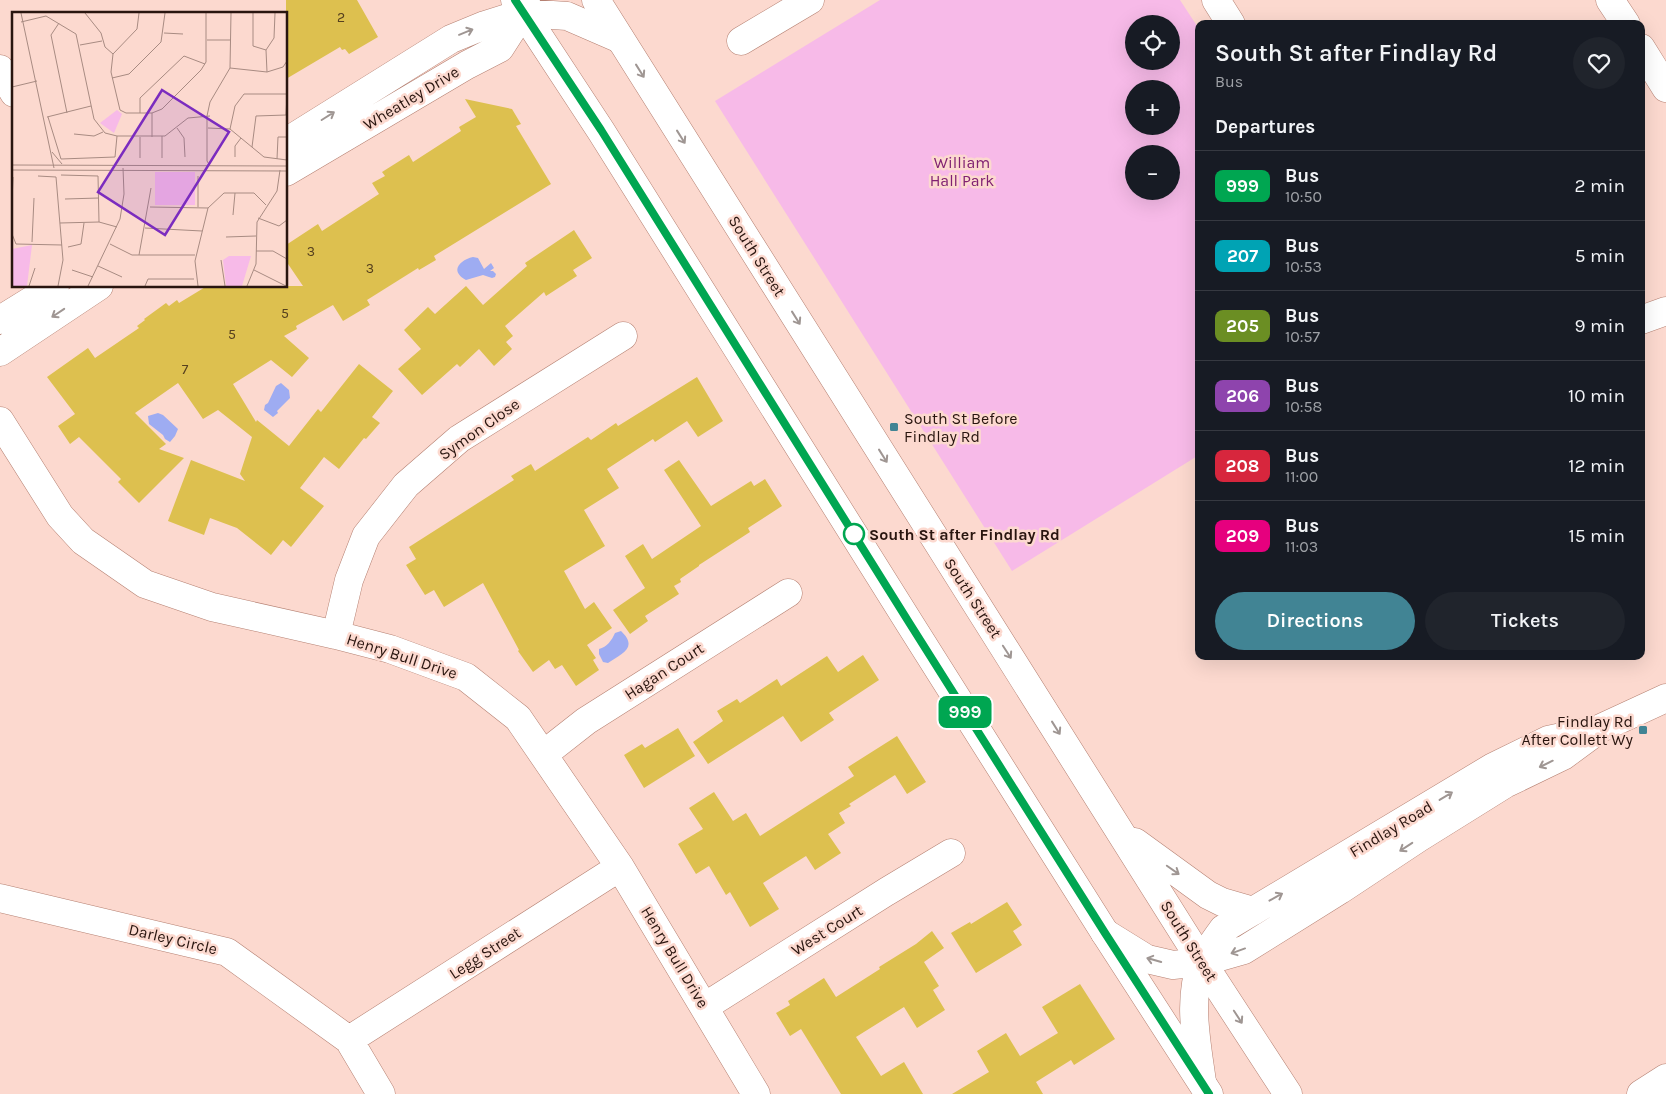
<!DOCTYPE html>
<meta charset="utf-8">
<style>
body{margin:0;font-family:Karla,sans-serif;background:#20242c;color:#f1f3f6;height:100vh;display:flex;flex-direction:column;font-size:19px;white-space:nowrap}
*{box-sizing:border-box;margin:0}
p{font-size:16px;color:#9ea1a6}
.icon{flex:none;width:28px;height:28px;fill:none;stroke:currentColor;stroke-width:2;stroke-linecap:round;stroke-linejoin:round}
.map{position:relative;flex:1;overflow:hidden}
.drawer{position:absolute;left:1195px;top:20px;width:450px;height:640px;display:flex;flex-direction:column;background:#171b24;border-radius:10px;box-shadow:0 5px 20px #0002}
.drawer>*{flex:none}
.badge{padding:0 10px;border-radius:8px;font-size:18px;line-height:32px}
.tools{position:absolute;left:1125px;top:15px;display:grid;gap:10px}
.tools a{display:grid;place-items:center;width:55px;height:55px;border-radius:50%;background:#171b24;box-shadow:0 5px 20px #0002;font-size:25px}
.map>.badge{position:absolute;translate:-50% -50%;box-shadow:0 0 0 2px #fff}
h2{padding:0 20px;font-size:19px;line-height:45px}
.round{display:grid;place-items:center;flex:none;width:52px;height:52px;border-radius:26px;background:#20242c}
.summary{display:flex;align-items:center;justify-content:space-between;height:85px;padding:0 20px}
h1{font-size:24px;font-weight:600;line-height:38px}
.button{display:flex;gap:10px;margin-top:auto;padding:10px 20px}
.button a{flex:1;height:58px;border-radius:30px;background:#418494;color:#fff;font-size:20px;font-weight:600;line-height:58px;text-align:center}
.button a+a{background:#20242c;color:#f1f3f6}
ul{padding:0;list-style:none}
li{display:flex;align-items:center;gap:15px;height:70px;padding:0 20px;border-top:1px solid #363941}
li div{flex:1}
li b{display:block;font-size:19px}
li em{font-style:normal}
li .badge{min-width:55px;font-weight:700;text-align:center}
.map>svg:first-child{display:block}
</style>
<div class="map">
<svg width="1666" height="1094" viewBox="0 0 1666 1094">
<rect width="100%" height="100%" fill="#fcd9cf"/>
<path fill="#f7bae8" fill-rule="evenodd" d="M880 0H1180L1199 29V455L1012 571 715 101ZM1134 24H1171V61H1134ZM1134 89H1171V126H1134ZM1134 154H1171V191H1134Z"/>
<path fill="#9eacf2" d="M473 257 478 258 484 269 491 263 494 268 490 271H493L496 274 495 277 492 278 483 275 466 280C449 271 460 260 473 257Z
M281 383 289 390 290 398 277 411 278 413 273 417 264 410 265 405 268 403 276 386Z
M158 413 163 415 178 429 175 436 170 442 165 439 163 435 149 424 148 416Z
M621 631C639 648 621 654 608 663L603 662 599 654V649C607 647 612 640 615 633Z"/>
<path fill="#ddc04f" d="M286 0H357L378 37 349 54 345 49 342 50 340 47 286 79Z
M465 99 512 109 521 124 516 126 551 184 434 256 436 260 419 270 418 268 367 300 370 305 343 321 333 305 296 326 297 329 284 336 309 358 292 377 271 360 233 384 256 422 257 420 289 446 318 409 321 412 359 364 393 391 372 417 380 423 366 439 364 438 339 469 324 457 300 488 324 506 291 547 283 540 271 555 237 528 210 518 204 535 168 521 191 460 245 481 240 474 252 437 218 410 203 419 178 383 135 413 166 444 159 449 184 458 139 503 118 482 121 479 79 437 70 444 58 426 75 414 47 377 88 348 95 358 139 328 137 326 145 320 144 319 166 303 169 306 177 300 179 303 207 286H303L286 261V245L318 224 322 231 379 194 372 183 385 176 382 172 409 155 413 162 461 131 459 127 476 117Z
M574 230 592 258 573 270 577 276 546 296 544 292 505 326 513 336 506 342 512 349 494 366 479 349 460 367 457 364 422 395 398 369 421 349 404 330 428 307 435 314 466 286 483 305 527 266 525 263Z
M697 377 723 421 698 437 687 421 655 442 653 439 607 469 619 488 584 510 605 546 564 571 585 609 594 602 612 628 587 645 596 658 593 660 599 670 576 686 562 665 555 669 549 660 533 672 518 651 519 650 483 583 444 607 434 590 425 595 406 565 416 559 409 547 514 480 511 476 531 464 535 471 588 437 591 440 616 423 618 426Z
M679 460 711 506 751 481 754 486 765 479 782 506 748 528 750 532 699 565V566L680 579 681 582 674 586 679 594 645 616 648 621 630 634 613 610 645 588 625 556 643 544 652 559 701 526 664 470Z
M863 655 879 680 829 713 834 720 801 742 783 716 708 764 693 742 723 721 717 711 737 699 740 703 777 679 781 686 827 656 838 672Z
M678 728 695 756 644 788 624 755 642 744 645 748Z
M897 736 926 782 907 794 895 775 849 804 851 806 839 813 845 823 828 834 841 853 815 870 806 856 763 883 779 909 750 927 730 892 726 895 709 866 696 874 678 844 703 829 689 808 714 792 733 821 746 813 760 836 854 776 848 767Z
M1007 902 1022 925 1013 931 1022 945 976 973 951 933 970 922 971 924Z
M932 931 944 948 924 962 939 986 933 990 945 1010 917 1028 904 1007 856 1037 881 1076 904 1062 923 1094H841L801 1029 790 1036 776 1013 790 1005 788 1001 824 978 836 997 880 969 879 967 916 944Z
M1080 984 1115 1039 1074 1065 1071 1060 1036 1082 1043 1094H952L989 1072 977 1051 1006 1033 1020 1056 1058 1033 1042 1007Z"/>
<g fill="none" stroke-linecap="round" stroke-linejoin="round">
<g stroke="#b58072" stroke-width="29">
<path id="minor" d="M1216 0 1231 24
M1610 0 1626 24
M741 41 810 0
M1641 48 1666 88
M0 69 14 93
M286 142 451 39 485 25 523 13 567 16 620 39
M286 172 467 65 500 48 527 6
M0 320 55 286
M1641 320 1666 311
M0 352 99 286
M0 421 60 516 83 541 145 584 212 607 336 635 390 649 466 677 518 718 620 867 756 1094
M336 635 349 580 366 536 406 485 459 439 623 336
M544 754 586 721 788 593
M0 898 227 952 349 1040 381 1094
M704 1007 886 892 951 853
M349 1040 620 867
M1641 1094 1666 1078"/>
</g>
<g stroke="#b58072" stroke-width="29">
<path id="major" d="M1105 933 1147 959 1173 965 1202 962 1244 950 1340 890 1420 837 1505 784 1563 756 1601 728 1666 698
M1202 1082C1197 1044 1187 999 1202 962 1207 950 1216 939 1223 929L1493 767 1548 740 1590 731"/>
</g>
<g stroke="#b58072" stroke-width="29">
<path id="highway" d="M515 0 601 131 910 624 1105 933 1209 1094
M596 0 1202 962 1288 1094
M1135 842 1208 895 1222 902 1253 911"/>
</g>
<use href="#minor" stroke="#fff" stroke-width="28"/>
<use href="#major" stroke="#fff" stroke-width="28"/>
<use href="#highway" stroke="#fff" stroke-width="28"/>
</g>
<defs><path id="oneway-shaft" d="M-6 0H5M1.5-3L5.5 0L1.5 3" fill="none" stroke-width="1.6" stroke-linecap="round" stroke-linejoin="round" transform="scale(1.25)"/></defs>
<g stroke="#9f9693">
<use href="#oneway-shaft" transform="translate(466 32) rotate(-22)"/>
<use href="#oneway-shaft" transform="translate(640 71) rotate(58)"/>
<use href="#oneway-shaft" transform="translate(328 116) rotate(-32)"/>
<use href="#oneway-shaft" transform="translate(681 137) rotate(58)"/>
<use href="#oneway-shaft" transform="translate(58 313) rotate(146)"/>
<use href="#oneway-shaft" transform="translate(796 318) rotate(58)"/>
<use href="#oneway-shaft" transform="translate(883 456) rotate(58)"/>
<use href="#oneway-shaft" transform="translate(1007 652) rotate(57)"/>
<use href="#oneway-shaft" transform="translate(1056 728) rotate(58)"/>
<use href="#oneway-shaft" transform="translate(1546 764) rotate(154)"/>
<use href="#oneway-shaft" transform="translate(1446 796) rotate(-31)"/>
<use href="#oneway-shaft" transform="translate(1406 847) rotate(147)"/>
<use href="#oneway-shaft" transform="translate(1173 870) rotate(35)"/>
<use href="#oneway-shaft" transform="translate(1276 897) rotate(-29)"/>
<use href="#oneway-shaft" transform="translate(1238 951) rotate(160)"/>
<use href="#oneway-shaft" transform="translate(1154 960) rotate(-164)"/>
<use href="#oneway-shaft" transform="translate(1238 1017) rotate(57)"/>
</g>
<g fill="none" stroke-linecap="round" stroke-linejoin="round">
<g stroke="#fff" stroke-width="11">
<path id="line" d="M515 0 601 130 910 624 1105 933 1209 1094"/>
</g>
<use href="#line" stroke="#00a651" stroke-width="8"/>
</g>
<g fill="#418494" stroke="#fcd9cf" stroke-width="2">
<rect x="889" y="422" width="10" height="10" rx="2.5"/>
<rect x="1638" y="725" width="10" height="10" rx="2.5"/>
</g>
<circle fill="#fff" stroke="#00a651" stroke-width="2.5" cx="854" cy="534" r="10"/>
<g text-anchor="middle" dominant-baseline="central" stroke-width="5" stroke-linejoin="round" paint-order="stroke">
<g font-size="14" fill="#56401f">
<text x="341" y="17">2</text>
<text x="311" y="251">3</text>
<text x="370" y="268">3</text>
<text x="285" y="313">5</text>
<text x="232" y="334">5</text>
<text x="185" y="369">7</text>
</g>
<g font-size="16" fill="#29150f" stroke="#fcd9cf">
<text transform="translate(411 98) rotate(-31)">Wheatley Drive</text>
<text transform="translate(757 256) rotate(58)">South Street</text>
<text transform="translate(479 429) rotate(-35)">Symon Close</text>
<text transform="translate(973 598) rotate(57)">South Street</text>
<text transform="translate(402 656) rotate(18)">Henry Bull Drive</text>
<text transform="translate(664 671) rotate(-33)">Hagan Court</text>
<text transform="translate(1391 829) rotate(-31)">Findlay Road</text>
<text transform="translate(827 930) rotate(-32)">West Court</text>
<text transform="translate(173 939) rotate(13)">Darley Circle</text>
<text transform="translate(1189 941) rotate(58)">South Street</text>
<text transform="translate(485 953) rotate(-33)">Legg Street</text>
<text transform="translate(675 957) rotate(59)">Henry Bull Drive</text>
</g>
<g font-size="16" fill="#812172" stroke="#fcd9cf">
<text x="962" y="162">William<tspan x="962" dy="18">Hall Park</tspan></text>
</g>
<g font-size="16" fill="#29150f" stroke="#fcd9cf" text-anchor="start">
<text x="904" y="418">South St Before<tspan x="904" dy="18">Findlay Rd</tspan></text>
<text x="1633" y="721" text-anchor="end">Findlay Rd<tspan x="1633" dy="18">After Collett Wy</tspan></text>
</g>
<g font-size="16" font-weight="bold" fill="#29150f" stroke="#fcd9cf" text-anchor="start">
<text x="869" y="534">South St after Findlay Rd</text>
</g>
</g>
<g transform="translate(12 12)">
<rect width="275" height="275" fill="#fcd9cf"/>
<path d="M105 98 110 102 102 121 88 111ZM143 160H183V193H143ZM20 233 15 274H0V237ZM217 244H239L230 274H214L211 248Z" fill="#f7bae8"/>
<path fill="none" stroke="#a88b82" stroke-width="1" d="M9 1 42 156M73 1 89 21 93 35 101 42M127 1 125 17 101 42 99 60 108 98 114 101H140L150 97 189 58 194 50V1M241 1V34L254 38M9 10 34 4 64 22 82 107 93 121 105 124H153L176 106 198 104M47 11 39 23 55 101M152 21 171 22M195 28H219M68 33 90 29M218 56 255 60 271 55 275 49M255 60 254 38 262 26 263 1M100 66 117 62 149 30 153 1M0 75 25 69M128 101V86L172 44 193 52M140 101V125M35 105 79 94M36 105 49 147 103 145 105 124M165 116 172 126 173 145M196 116 218 117 252 145 275 148M218 117 223 94 232 82H275L274 103 244 104 240 135M62 122 82 124 91 120M150 124V146M40 140 50 152M223 145V134L229 126M128 146V125M265 147 266 125H275M0 153 275 154M198 154 195 149V104L198 90 218 56 219 1M0 158 275 159M49 163 86 164 87 210M26 164 44 165 51 248 46 274M53 187 87 186M0 190 1 165M138 195 196 196M186 195V164M221 203 223 181M246 206 267 214 275 208M48 211 87 210 105 215M133 216 190 219M0 222 4 232 50 233M214 225 244 224M20 230 22 186M98 232 120 243H183M56 235 69 232 72 211M244 239H261L275 247M127 243 139 176M209 248 213 274M86 254 110 265M60 258 81 265M242 258 274 274M17 274 23 256M76 274 108 207 112 182 111 156M133 274 136 267H182M186 274 183 249 196 196 212 181H242L254 193M235 274 244 252 245 210 265 179 268 158"/>
<path fill="#7b2cbf" fill-opacity="0.15" stroke="#7b2cbf" stroke-width="2.5" d="M150 78 217 120 153 223 86 180Z"/>
<rect width="275" height="275" fill="none" stroke="#29150f" stroke-width="2.5"/>
</g>
</svg>
<div class="tools">
<a><svg class="icon" aria-label="locate" viewBox="0 0 24 24"><circle cx="12" cy="12" r="6"/><path d="M12 2v4M12 18v4M2 12h4M18 12h4"/></svg></a>
<a>+</a>
<a>−</a>
</div>
<b class="badge" style="left:965px;top:712px;background:#00a651;color:#fff">999</b>
<section class="drawer">
<div class="summary"><div><h1>South St after Findlay Rd</h1><p>Bus</p></div><a class="round"><svg class="icon" aria-label="heart" viewBox="0 0 24 24"><path d="M12 20l-8-8c-3-5 5-10 8-4 3-6 11-1 8 4z"/></svg></a></div>
<h2>Departures</h2>
<ul>
<li><span class="badge" style="background:#00a651;color:#fff">999</span><div><b>Bus</b><p>10:50</p></div><em>2 min</em></li>
<li><span class="badge" style="background:#00a3b4;color:#fff">207</span><div><b>Bus</b><p>10:53</p></div><em>5 min</em></li>
<li><span class="badge" style="background:#6b8e23;color:#fff">205</span><div><b>Bus</b><p>10:57</p></div><em>9 min</em></li>
<li><span class="badge" style="background:#8e44ad;color:#fff">206</span><div><b>Bus</b><p>10:58</p></div><em>10 min</em></li>
<li><span class="badge" style="background:#d7263d;color:#fff">208</span><div><b>Bus</b><p>11:00</p></div><em>12 min</em></li>
<li><span class="badge" style="background:#e6007e;color:#fff">209</span><div><b>Bus</b><p>11:03</p></div><em>15 min</em></li>
</ul>
<div class="button"><a>Directions</a><a>Tickets</a></div>
</section>
</div>
